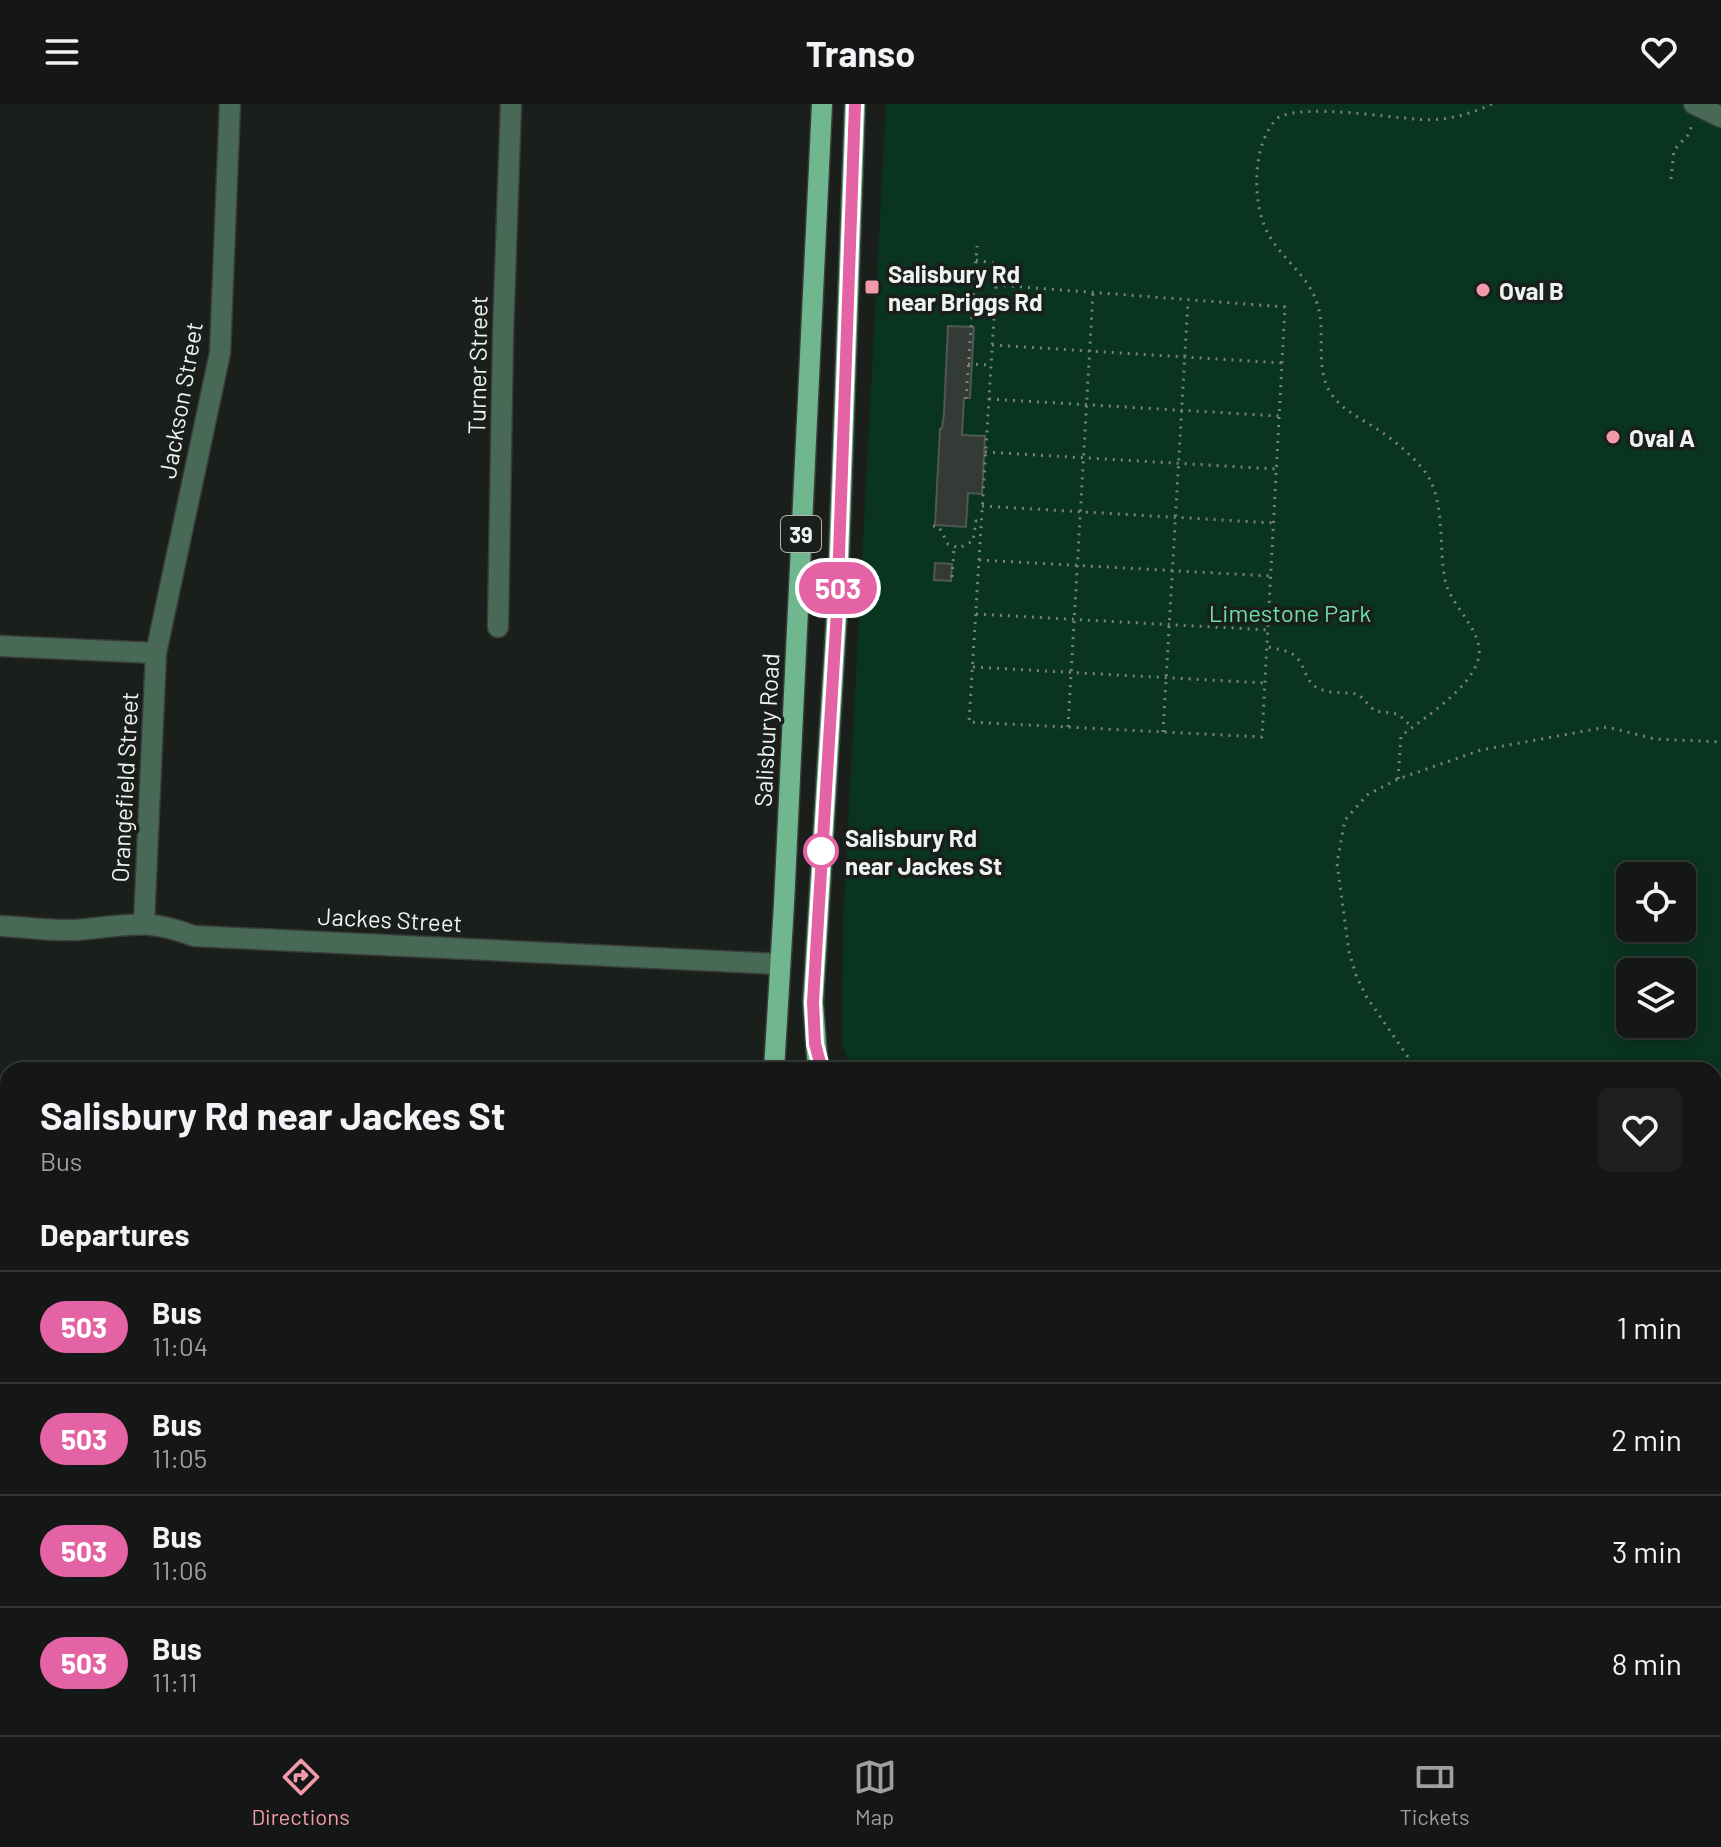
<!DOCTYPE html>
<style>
body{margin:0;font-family:Barlow,sans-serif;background:#1d201e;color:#f1f3f6;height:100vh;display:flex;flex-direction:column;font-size:30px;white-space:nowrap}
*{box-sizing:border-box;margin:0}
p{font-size:26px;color:#9d9fa0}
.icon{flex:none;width:44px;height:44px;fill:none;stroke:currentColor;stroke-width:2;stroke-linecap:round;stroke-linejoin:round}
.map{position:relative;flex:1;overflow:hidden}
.panel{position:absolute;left:0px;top:958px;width:1722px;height:674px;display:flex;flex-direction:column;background:#141715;border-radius:24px 24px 0 0;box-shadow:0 4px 12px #0003,0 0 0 2px #333634}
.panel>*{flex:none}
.badge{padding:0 16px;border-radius:26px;font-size:28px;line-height:52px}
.controls{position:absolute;left:1616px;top:758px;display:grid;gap:16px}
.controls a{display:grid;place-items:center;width:80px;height:80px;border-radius:12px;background:#141715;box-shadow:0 4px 12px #0003,0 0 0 2px #333634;font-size:40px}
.map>.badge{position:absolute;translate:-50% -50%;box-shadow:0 0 0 4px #fff}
h2{padding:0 40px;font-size:30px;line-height:72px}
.round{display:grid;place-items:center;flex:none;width:84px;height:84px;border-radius:12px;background:#1d201e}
.head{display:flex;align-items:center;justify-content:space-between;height:136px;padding:0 40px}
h1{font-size:38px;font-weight:700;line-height:60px}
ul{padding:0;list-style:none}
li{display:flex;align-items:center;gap:24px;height:112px;padding:0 40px;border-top:2px solid #333634}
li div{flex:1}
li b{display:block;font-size:30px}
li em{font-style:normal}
li .badge{min-width:88px;font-weight:700;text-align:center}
header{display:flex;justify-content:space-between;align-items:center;height:104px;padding:0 40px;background:#141715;font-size:36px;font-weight:700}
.menu{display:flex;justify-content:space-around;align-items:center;height:112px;border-top:2px solid #333634;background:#141715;font-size:22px;color:#9d9fa0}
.menu a{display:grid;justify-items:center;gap:4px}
.menu .selected{color:#f39aaa}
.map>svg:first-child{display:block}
</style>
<header><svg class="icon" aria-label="menu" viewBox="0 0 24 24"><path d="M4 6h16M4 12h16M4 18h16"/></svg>Transo<svg class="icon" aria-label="heart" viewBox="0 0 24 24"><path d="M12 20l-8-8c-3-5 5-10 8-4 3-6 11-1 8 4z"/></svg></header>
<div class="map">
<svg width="1721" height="1631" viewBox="0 0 1721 1631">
<rect width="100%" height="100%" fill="#1a1f1c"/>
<path fill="#093420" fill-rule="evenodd" d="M886 0H1721V1141H1714V966H854L842 942 843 818ZM1630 772H1682V824H1630ZM1630 868H1682V920H1630Z"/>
<path fill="#343a36" stroke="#515753" stroke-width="2" d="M948 222 974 223 970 294H964L962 331 985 332 982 390 968 389 966 423 935 421 940 325 942 324 944 310Z
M935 459 952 460 951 477 934 476Z"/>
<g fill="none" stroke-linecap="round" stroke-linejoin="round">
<g stroke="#383d3a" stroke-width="23">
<path id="minor" d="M1694 0 1721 13
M498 523 503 230 511 0
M0 542 156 549
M144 819 156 549 220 249 230 0
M0 822C25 823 51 827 76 826 126 822 143 813 194 832L780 860
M0 1101H8
M1714 1544 1721 1545
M222 1631V1624
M787 1631V1624"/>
</g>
<g stroke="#383d3a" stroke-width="23">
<path id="major" d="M774 966 784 800 822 0
M818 966 813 898 837 507 855 0
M1714 1178H1721
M1143 1631 1144 1624"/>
</g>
<path stroke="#7c807d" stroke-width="3" stroke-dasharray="2 6" stroke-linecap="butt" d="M1671 75 1674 46 1688 31 1692 21
M976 156 998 160 1005 171 1007 182
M996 181 1285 203 1262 633 969 618Z
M992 241 1282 259
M968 260 991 261
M966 295 977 142
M989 295 1279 312
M985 348 1276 365
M982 402 1274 419
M933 422 939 423 948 440 959 444 973 437 976 417 981 418
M979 456 1271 472
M952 473 954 444
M976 510 1268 526
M1269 543C1279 546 1291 546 1298 555 1306 565 1306 580 1320 585 1330 590 1346 588 1358 590L1375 607 1398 610 1412 623
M973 563 1264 579
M1068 623 1093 189
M1163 628 1188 197
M1398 675 1401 632C1425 613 1469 586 1478 556 1486 530 1453 504 1446 480 1437 444 1448 392 1421 363 1409 349 1395 337 1380 327 1364 316 1343 307 1332 291 1314 266 1326 230 1318 202 1309 172 1285 158 1270 133 1251 103 1251 37 1279 13 1307 0 1382 13 1416 15 1442 18 1469 11 1492 0
M1417 966 1366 892 1356 871 1349 848 1337 759 1345 716 1367 691 1398 675 1481 646 1607 623 1655 635 1721 638"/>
<use href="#minor" stroke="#486956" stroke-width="20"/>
<use href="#major" stroke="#70b68e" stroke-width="20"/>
</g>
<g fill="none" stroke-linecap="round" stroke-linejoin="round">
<g stroke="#fff" stroke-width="18">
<path id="line" d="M822 966 815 940 813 898 837 507 855 0"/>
</g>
<use href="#line" stroke="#e463a4" stroke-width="12"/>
</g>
<g fill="#f39aaa" stroke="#1a1f1c" stroke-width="3">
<rect x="864" y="175" width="16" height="16" rx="4"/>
<circle cx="1483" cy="186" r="8"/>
<circle cx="1613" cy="333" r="8"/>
</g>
<circle fill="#fff" stroke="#e463a4" stroke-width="4" cx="821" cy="747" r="16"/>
<g text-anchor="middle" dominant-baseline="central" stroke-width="7" stroke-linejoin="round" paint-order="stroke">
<rect fill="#1a1f1c" stroke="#afb3b0" stroke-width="2" x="781" y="412" width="40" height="36" rx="6"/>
<g font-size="22" font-weight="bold" fill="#eff2f0">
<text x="801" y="430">39</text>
</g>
<g font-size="24" font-weight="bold" fill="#eff2f0" stroke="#1a1f1c" text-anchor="start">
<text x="888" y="169">Salisbury Rd<tspan x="888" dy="28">near Briggs Rd</tspan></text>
<text x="1499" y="186">Oval B</text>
<text x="1629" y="333">Oval A</text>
</g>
<g font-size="24" fill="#eff2f0" stroke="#1a1f1c">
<text transform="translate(477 261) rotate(-89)">Turner Street</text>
<text transform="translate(180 296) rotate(-80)">Jackson Street</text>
<text transform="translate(766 626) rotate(-87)">Salisbury Road</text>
<text transform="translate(124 683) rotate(-87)">Orangefield Street</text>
<text transform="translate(390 815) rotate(3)">Jackes Street</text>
</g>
<g font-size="24" fill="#6be0a3" stroke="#1a1f1c">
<text x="1290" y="508">Limestone Park</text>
</g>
<g font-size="24" font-weight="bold" fill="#eff2f0" stroke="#1a1f1c" text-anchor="start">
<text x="845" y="733">Salisbury Rd<tspan x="845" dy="28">near Jackes St</tspan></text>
</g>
</g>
</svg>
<div class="controls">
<a><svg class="icon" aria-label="locate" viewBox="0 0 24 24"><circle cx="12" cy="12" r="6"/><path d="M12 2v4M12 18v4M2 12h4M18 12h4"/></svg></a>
<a><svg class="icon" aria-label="layers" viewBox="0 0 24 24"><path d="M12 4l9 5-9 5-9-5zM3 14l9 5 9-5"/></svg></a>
</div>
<b class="badge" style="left:838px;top:484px;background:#e463a4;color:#fff">503</b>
<section class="panel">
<div class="head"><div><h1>Salisbury Rd near Jackes St</h1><p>Bus</p></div><a class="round"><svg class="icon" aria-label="heart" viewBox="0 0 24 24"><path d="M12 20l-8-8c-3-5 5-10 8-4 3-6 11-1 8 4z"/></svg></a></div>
<h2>Departures</h2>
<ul>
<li><span class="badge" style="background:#e463a4;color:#fff">503</span><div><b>Bus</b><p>11:04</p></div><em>1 min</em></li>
<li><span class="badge" style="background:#e463a4;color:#fff">503</span><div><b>Bus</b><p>11:05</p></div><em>2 min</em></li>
<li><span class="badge" style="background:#e463a4;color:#fff">503</span><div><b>Bus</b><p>11:06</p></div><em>3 min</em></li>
<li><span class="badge" style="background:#e463a4;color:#fff">503</span><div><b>Bus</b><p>11:11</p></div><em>8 min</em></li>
</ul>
</section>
</div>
<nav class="menu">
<a class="selected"><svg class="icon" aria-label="directions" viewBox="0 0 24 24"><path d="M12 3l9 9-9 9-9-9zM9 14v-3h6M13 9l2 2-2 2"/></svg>Directions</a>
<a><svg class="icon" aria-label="map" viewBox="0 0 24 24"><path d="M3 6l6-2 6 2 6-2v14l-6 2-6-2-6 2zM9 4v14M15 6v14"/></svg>Map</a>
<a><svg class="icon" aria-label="tickets" viewBox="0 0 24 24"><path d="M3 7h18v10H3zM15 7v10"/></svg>Tickets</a>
</nav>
